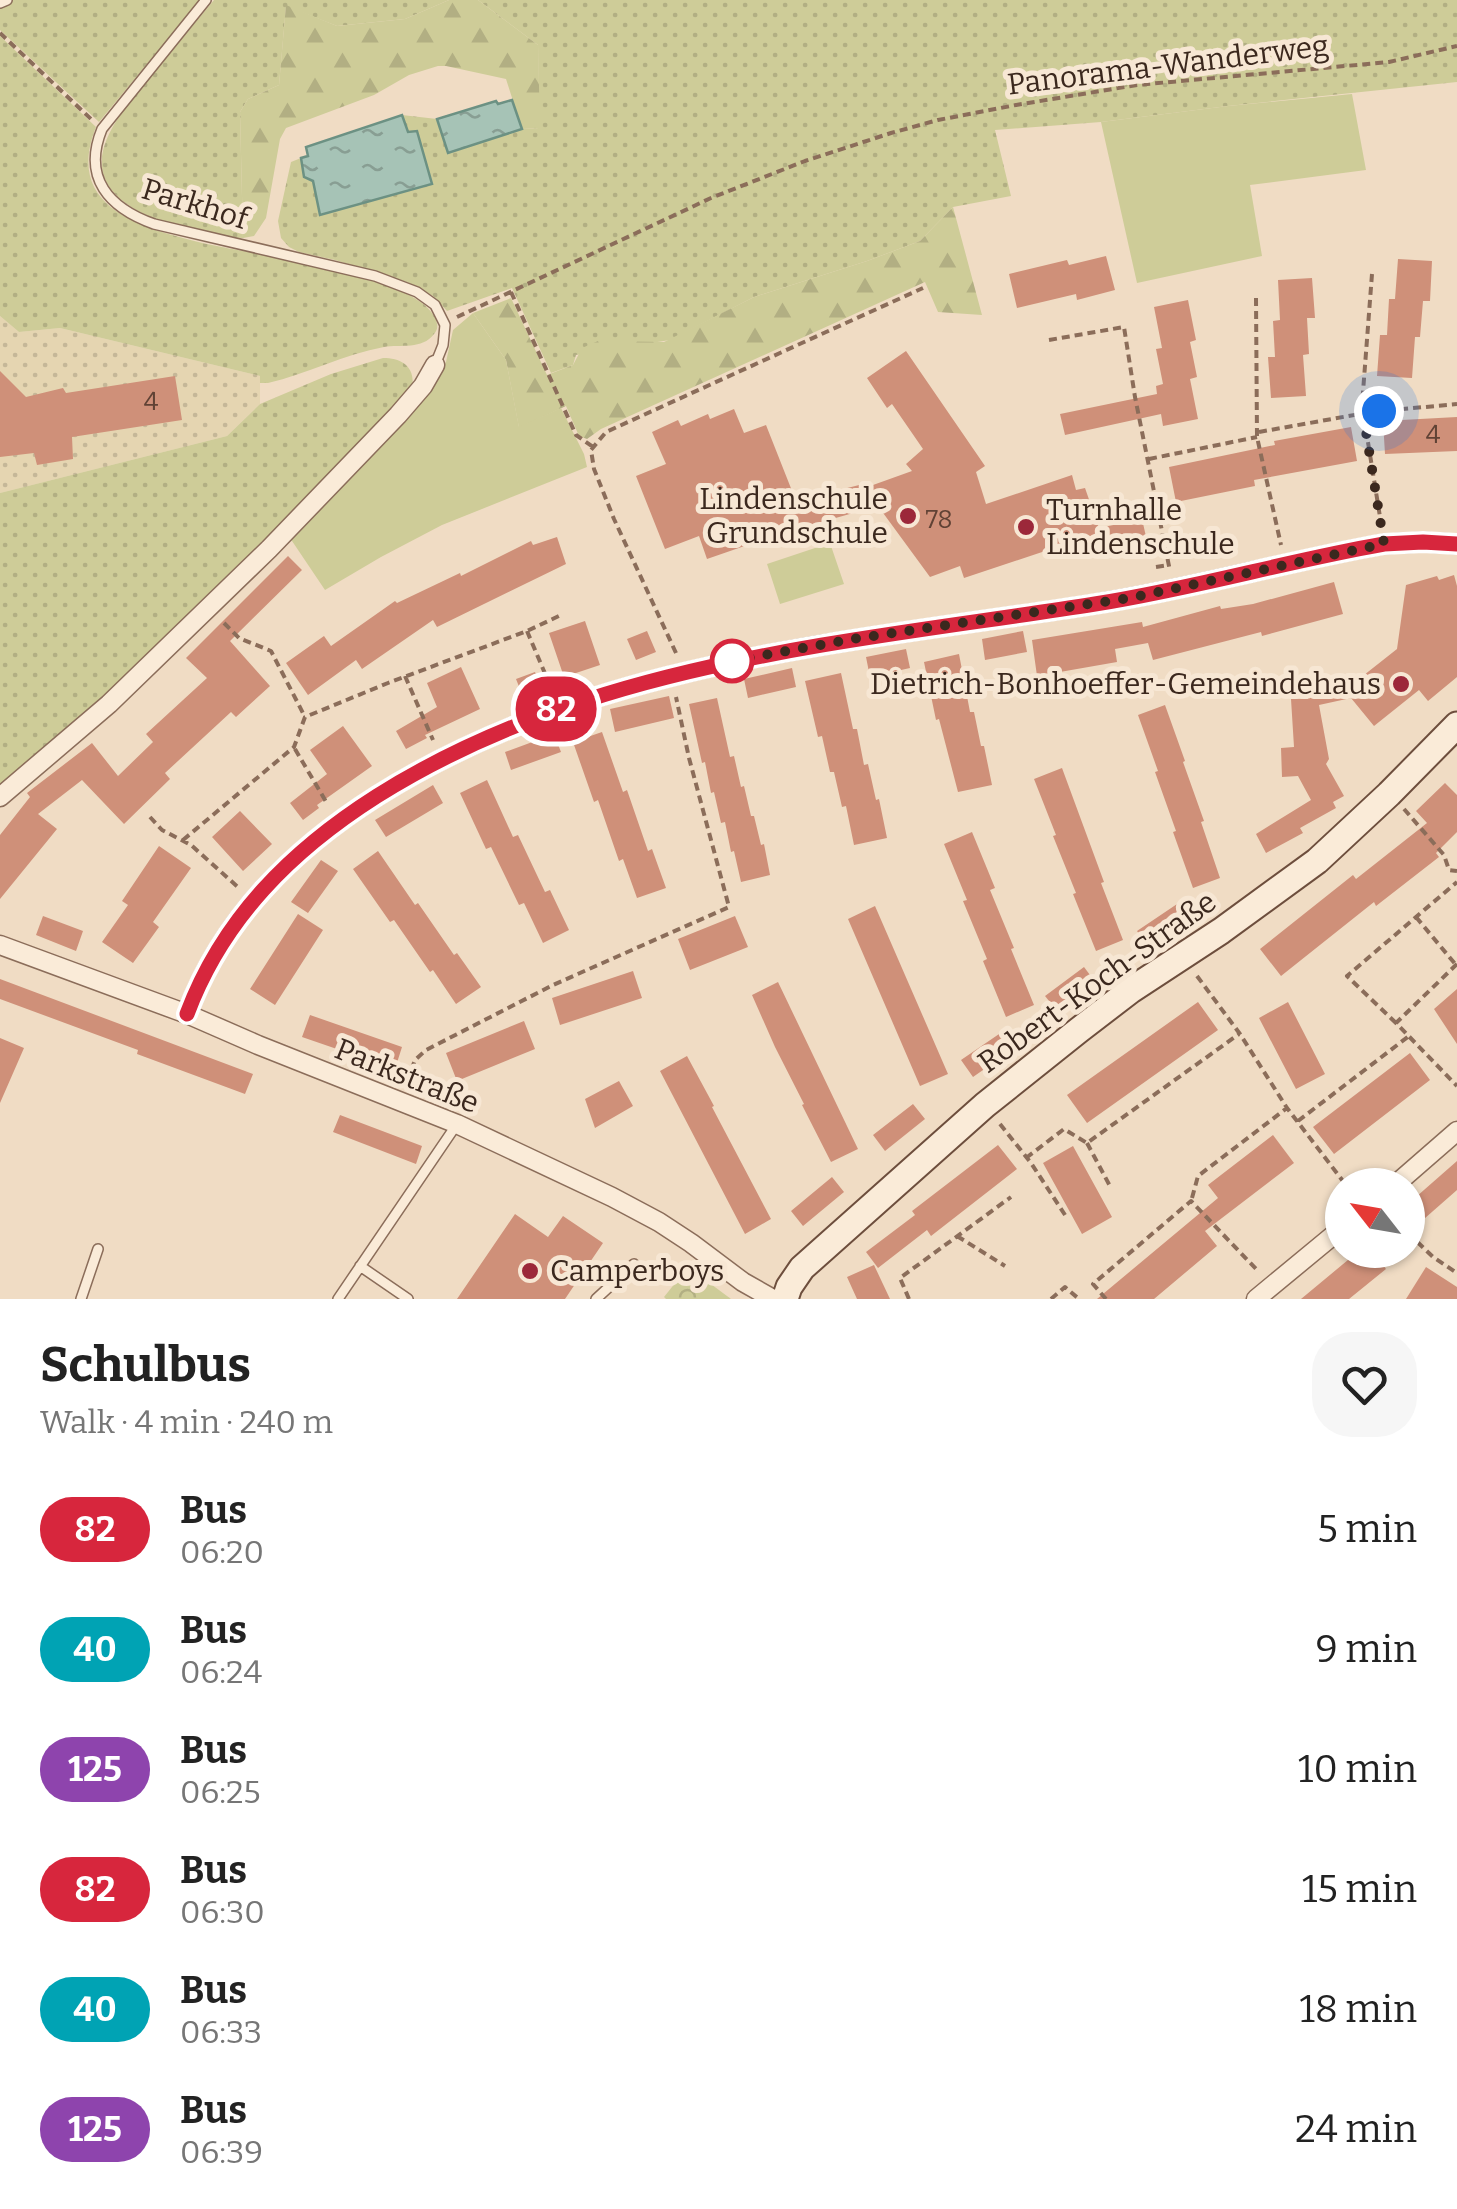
<!DOCTYPE html>
<meta charset="utf-8">
<style>
body{margin:0;font-family:Bitter,serif;background:#f6f6f6;color:#222;height:100vh;display:flex;flex-direction:column;font-size:38px;white-space:nowrap}
*{box-sizing:border-box;margin:0}
p{font-size:32px;color:#767676}
.icon{flex:none;width:55px;height:55px;fill:none;stroke:currentColor;stroke-width:2;stroke-linecap:round;stroke-linejoin:round}
.map{position:relative;height:1299px;overflow:hidden}
.panel{display:flex;flex-direction:column;background:#fff;flex:1}
.panel>*{flex:none}
.badge{padding:0 20px;border-radius:32px;font-size:35px;line-height:65px}
.needle{width:65px;rotate:301deg}
.tools{position:absolute;left:1325px;top:1168px;display:grid;gap:20px}
.tools a{display:grid;place-items:center;width:100px;height:100px;border-radius:50%;background:#fff;box-shadow:0 2px 8px #0004;font-size:50px}
.you{position:absolute;width:50px;height:50px;margin:-25px;border:8px solid #fff;border-radius:50%;background:#1a73e8;box-shadow:0 0 0 15px #1a73e833}
.map>.badge{position:absolute;translate:-50% -50%;box-shadow:0 0 0 5px #fff}
.round{display:grid;place-items:center;flex:none;width:105px;height:105px;border-radius:40px;background:#f6f6f6}
.summary{display:flex;align-items:center;justify-content:space-between;height:170px;padding:0 40px}
h1{font-size:48px;font-weight:700;line-height:75px}
ul{padding:0;list-style:none}
li{display:flex;align-items:center;gap:30px;height:120px;padding:0 40px}
li div{flex:1}
li b{display:block;font-size:38px}
li em{font-style:normal}
li .badge{min-width:110px;font-weight:700;text-align:center}
.map>svg:first-child{display:block}
</style>
<div class="map">
<svg width="1457" height="1299" viewBox="0 0 1457 1299">
<defs>
<pattern id="farmland-dots" width="8" height="8" patternUnits="userSpaceOnUse" patternTransform="scale(2.5)"><rect width="8" height="8" fill="#e5d5b1"/><path d="M2 2h.1M6 6h.1" fill="none" stroke="#c5b798" stroke-width="1.8" stroke-linecap="round"/></pattern>
<pattern id="grass-dots" width="8" height="8" patternUnits="userSpaceOnUse" patternTransform="scale(2.5)"><rect width="8" height="8" fill="#cecc98"/><path d="M2 2h.1M6 6h.1" fill="none" stroke="#b2af83" stroke-width="1.8" stroke-linecap="round"/></pattern>
<pattern id="forest-firs" width="22" height="20" patternUnits="userSpaceOnUse" patternTransform="scale(2.5)"><rect width="22" height="20" fill="#cecc98"/><path d="M5 1l3.5 6h-7zM16 11l3.5 6h-7z" fill="#b2af83"/></pattern>
<pattern id="park-crowns" width="20" height="18" patternUnits="userSpaceOnUse" patternTransform="scale(2.5)"><rect width="20" height="18" fill="#cecc98"/><path d="M2 6a3 3 0 1 1 6 0M12 15a3 3 0 1 1 6 0" fill="none" stroke="#b2af83"/></pattern>
<pattern id="water-ripples" width="26" height="14" patternUnits="userSpaceOnUse" patternTransform="scale(2.5)"><rect width="26" height="14" fill="#a6c3b6"/><path d="M2 4q2-2 4 0t4 0M15 11q2-2 4 0t4 0" fill="none" stroke="#889e93"/></pattern>
</defs>
<rect width="100%" height="100%" fill="#f0dcc4"/>
<path fill="url(#farmland-dots)" d="M0 316 19 332 60 328 260 376V404L227 436 0 493Z"/>
<path fill="url(#grass-dots)" d="M0 0H200L99 122 0 30Z
M214 0H449L405 19 337 26 286 6 279 85 248 99 240 112 243 238C215 238 163 224 138 211 65 171 119 114 155 72 174 48 194 24 214 0Z
M478 0H1457V82L1228 106 1101 122 995 130 1011 196 953 207 920 241 867 261 754 297 670 340 576 355 573 365 551 373 512 288 447 311 433 296 407 282 335 260 299 252 289 247 281 238 278 221 291 162 301 158 304 177 313 180 321 215 416 131 408 133 402 115 437 119 448 153 522 129 539 128 538 45Z
M0 36 96 127C71 190 111 216 165 233 183 238 200 243 217 246 261 256 421 276 436 320 438 326 438 329 434 334 422 350 401 344 384 347 345 354 307 374 268 383H260V376L60 328 19 332 0 316Z
M383 358C402 358 416 367 412 388L377 431 94 710 0 787V493L227 436 260 404 331 374Z"/>
<path fill="url(#forest-firs)" d="M449 0H478L538 45 540 128 522 129 506 79 446 66H438L409 75 374 95 286 128 280 139 266 218 254 236 243 238 240 112 248 99 279 85 286 5 337 26 405 19Z
M953 207 982 315 938 312 925 282 601 429 587 439 579 436 566 406 519 428 506 360 473 313 511 298 547 375 573 365 582 348 598 341 664 342 754 297 867 261 920 241Z"/>
<path fill="url(#park-crowns)" d="M688 1267 731 1299H666L664 1297Z"/>
<path fill="#cecc98" d="M1352 94 1366 170 1250 185 1262 256 1137 283 1101 122 1228 106Z
M473 313 506 360 519 427 561 408 584 454 587 467 442 525 381 557 325 590 290 538 438 376 446 362 453 330Z
M830 543 844 584 780 604 767 564Z"/>
<path fill="url(#water-ripples)" stroke="#6c9183" stroke-width="2.5" d="M512 100 522 129 448 153 437 119 496 101 498 104Z
M402 115 408 132 417 131 432 184 320 215 313 181 304 177 301 158 308 156 306 147Z"/>
<path fill="#cf9079" d="M1106 256 1115 290 1077 300 1076 294 1017 308 1009 274 1067 260 1069 265Z
M1398 259 1432 261 1430 301H1423L1420 337H1415L1412 378 1377 376 1380 335H1387L1389 299H1395Z
M1312 278 1315 318H1307L1309 354 1303 355 1306 396 1271 398 1268 357H1275L1273 321 1280 320 1278 280Z
M1188 300 1196 340 1190 342 1197 377 1190 379 1198 419 1163 426 1161 414 1065 435 1060 414 1157 394 1156 386 1163 384 1156 349 1162 348 1154 307Z
M906 351 985 466 976 472 986 504 1072 475 1076 490 1085 488 1099 528 1142 519 1147 541 1095 550 1093 535 964 578 960 566 930 577 878 506 779 534 707 559 699 536 665 549 636 476 666 464 652 432 678 420 681 426 708 414 710 419 734 409 744 433 766 425 796 501 871 482 873 485 912 471 906 464 923 449 892 404 887 408 867 378Z
M0 371 26 397 63 388 66 393 175 376 182 420 72 437 73 459 37 465 34 453 0 457Z
M1457 417V451L1385 454 1383 421Z
M1351 427 1357 461 1254 480 1255 486 1176 502 1169 467 1275 445 1274 441Z
M557 537 566 564 437 627 433 620 362 669 356 660 308 695 286 663 324 636 331 646 395 601 397 603 460 573 461 576 531 541 533 545Z
M288 556 302 570 230 641 270 686 236 717 231 712 165 773 170 779 124 824 82 780 38 814 57 829 0 899V835L30 797 27 793 92 743 118 776 153 742 146 734 207 678 186 658Z
M1454 575 1457 586V677L1428 701 1419 690 1374 726 1351 698 1319 705 1329 759 1326 764 1344 796 1333 802 1336 808 1300 828 1303 833 1266 853 1256 834 1311 800 1298 776 1282 777 1281 748 1294 747 1291 699H1308L1307 690 1359 679 1397 649 1406 585 1437 576 1439 580Z
M1334 582 1343 614 1262 636 1261 632 1153 660 1148 643 1115 649 1117 662 1037 676 1032 640 1142 622 1143 627 1220 606 1221 609 1253 604Z
M585 621 600 665 564 677 549 633Z
M647 631 656 652 636 660 627 639Z
M1023 631 1027 652 985 660 982 639Z
M906 649 910 668 870 677 866 657Z
M959 654 970 712H974L981 746H984L992 785 958 792 939 719 936 720 924 662Z
M461 667 480 709 425 735 427 738 406 749 396 731 437 707 427 683Z
M792 668 796 687 748 698 744 679Z
M535 672 543 691 524 699 516 679Z
M841 673 853 729H857L864 765 868 764 876 800 879 799 887 838 854 845 846 806 842 807 834 772H830L822 736 818 737 805 681Z
M669 696 674 718 615 732 610 709Z
M717 698 730 757 734 756 741 787 744 786 751 816H754L761 845 764 844 770 875 741 882 734 851 731 852 725 822 721 823 714 792 711 793 705 762 702 763 689 704Z
M1165 705 1185 761 1183 762 1204 821 1201 822 1220 878 1193 888 1173 832 1176 831 1155 772 1158 771 1138 715Z
M343 726 372 766 317 805 319 808 303 820 290 803 327 774 310 750Z
M602 732 623 792 627 790 648 851 652 849 666 888 637 898 623 859 619 861 598 800 594 802 573 742Z
M554 734 561 752 511 770 505 752Z
M1062 768 1104 882 1101 883 1123 940 1096 951 1073 894 1076 893 1053 836 1056 835 1034 779Z
M487 780 513 837 518 835 545 892 550 890 569 930 543 943 524 903 519 905 491 847 486 849 460 793Z
M1445 783 1457 795V832L1436 853 1439 857 1376 906 1374 902 1281 976 1260 949 1353 875 1356 879 1427 823 1416 811Z
M433 785 443 803 386 837 375 820Z
M240 811 272 844 243 871 212 837Z
M972 832 995 888 990 890 1014 948 1011 949 1034 1005 1006 1017 983 961 987 959 963 901 967 900 944 844Z
M159 846 191 868 153 922 159 927 133 963 102 942 128 905 122 901Z
M378 851 415 905 418 903 454 955 457 953 481 987 456 1004 433 970 430 972 394 920 390 922 353 869Z
M321 860 338 871 308 913 291 902Z
M1183 900 1195 918 1149 949 1137 931Z
M875 906 948 1074 920 1086 848 919Z
M298 914 323 930 275 1005 250 989Z
M43 916 83 931 76 951 36 935Z
M735 916 748 947 690 970 678 939Z
M1084 967 1096 983 1058 1012 1045 996Z
M633 971 642 998 560 1025 552 998Z
M0 979 253 1074 245 1094 137 1054 138 1050 0 999Z
M778 982 858 1149 831 1162 802 1105 804 1104 775 1047 752 995Z
M1457 989V1044L1434 1009Z
M1198 1002 1218 1030 1087 1123 1067 1095Z
M1288 1002 1325 1074 1296 1089 1259 1018Z
M310 1015 402 1047 395 1069 302 1037Z
M524 1021 535 1049 457 1081 446 1053Z
M1002 1032 1013 1049 973 1077 961 1060Z
M0 1038 24 1048 0 1103Z
M1410 1053 1430 1080 1334 1154 1313 1127Z
M687 1056 714 1106 712 1107 771 1219 745 1234 660 1071Z
M619 1081 633 1106 595 1128 585 1099Z
M913 1104 925 1119 885 1151 873 1135Z
M340 1115 422 1146 416 1164 333 1132Z
M1273 1135 1294 1163 1205 1231 1217 1246 1154 1299H1097L1218 1198 1208 1185Z
M998 1145 1017 1169 931 1236 927 1230 878 1268 866 1252 915 1215 912 1211Z
M1073 1146 1112 1217 1082 1234 1043 1163Z
M1457 1161V1190L1408 1233V1204Z
M832 1177 844 1192 803 1226 791 1211Z
M515 1214 548 1237 563 1216 603 1243 565 1299H457Z
M1360 1250H1371L1386 1269 1349 1299H1301Z
M874 1265 890 1299H857L847 1277Z
M1426 1267 1457 1287V1299H1406Z"/>
<g fill="none" stroke-linecap="round" stroke-linejoin="round">
<g stroke="#8b6d5a" stroke-width="12">
<path id="lane" d="M206 0 102 129C82 178 109 208 154 224L375 276 417 292 435 305 445 325 443 345 435 365
M0 3 7 0
M360 1266 408 1299
M81 1299 98 1249
M338 1299 457 1124
M596 1299 634 1264"/>
</g>
<g stroke="#8b6d5a" stroke-width="21">
<path id="street" d="M0 797 109 704 269 549 398 415 423 386 435 365
M0 945 187 1014 258 1045 457 1124 612 1197 659 1222 691 1243 743 1282 773 1299
M187 1014C223 917 291 851 377 796 593 660 849 643 1095 604 1192 589 1287 561 1384 544L1423 542 1457 544
M1395 1185 1457 1131
M1256 1299 1342 1228"/>
</g>
<g stroke="#6d4e3d" stroke-width="29">
<path id="secondary" d="M785 1299 789 1287 802 1268 985 1105 1079 1030 1131 990 1221 931 1317 861 1389 794 1457 725"/>
</g>
<path stroke="#8b6d5a" stroke-width="4" stroke-dasharray="8 5" stroke-linecap="butt" d="M0 33 91 119
M1372 274 1362 405 1381 523
M511 292 576 435 593 447
M1256 298 1257 437 1281 545
M457 317 711 198 805 161 891 133 938 120 1016 105 1137 85 1389 62 1457 46
M1049 340 1124 327 1135 397 1170 571
M1259 432 1371 412 1457 404
M1149 459 1257 437
M1156 567 1169 565
M224 623 239 638 271 651 305 717
M527 631 552 690
M676 653 614 519 594 469 591 450 606 432 923 288
M405 676 433 740
M295 749 328 805
M1404 809 1444 855 1449 870 1457 871
M150 817 162 830 191 845 239 888
M183 840 294 747 305 717 388 683 527 631 561 615
M1416 917 1456 965
M1457 964 1396 1023 1457 1086
M1197 976 1240 1034 1287 1108 1346 1185
M1396 1023 1347 976 1457 882
M407 1082 415 1060 426 1050 553 985 729 907 689 758 676 697
M1298 1121 1409 1036
M1000 1124 1031 1163 1067 1218
M1087 1143 1111 1188
M1026 1158 1064 1129 1087 1143 1239 1034
M1192 1198 1198 1176 1287 1108
M1408 1233 1433 1257 1457 1273
M957 1236 1005 1266
M909 1299 900 1278 1011 1197
M1051 1299 1065 1287 1079 1299
M1106 1299 1093 1284 1191 1201 1258 1271"/>
<use href="#lane" stroke="#faebd8" stroke-width="9"/>
<use href="#street" stroke="#faebd8" stroke-width="18"/>
<use href="#secondary" stroke="#faebd8" stroke-width="25"/>
</g>
<g fill="none" stroke-linecap="round" stroke-linejoin="round">
<g stroke="#fff" stroke-width="22">
<path id="line" d="M187 1014C223 918 292 850 377 796 593 660 849 643 1095 604 1192 589 1287 561 1384 544L1423 542 1457 544"/>
</g>
<use href="#line" stroke="#d7263d" stroke-width="15"/>
<path stroke="#3b281e" stroke-width="10" stroke-dasharray="0 18" d="M732 661 853 639 1130 598 1384 544 1363 413 1379 411"/>
</g>
<g fill="#9c283a" stroke="#f7e7d4" stroke-width="4">
<circle cx="908" cy="516" r="10"/>
<circle cx="1026" cy="527" r="10"/>
<circle cx="1401" cy="684" r="10"/>
<circle cx="530" cy="1271" r="10"/>
</g>
<circle fill="#fff" stroke="#d7263d" stroke-width="5" cx="732" cy="661" r="20"/>
<g text-anchor="middle" dominant-baseline="central" stroke-width="10" stroke-linejoin="round" paint-order="stroke">
<g font-size="25" fill="#604235">
<text x="151" y="402">4</text>
<text x="1433" y="435">4</text>
<text x="939" y="520">78</text>
</g>
<g font-size="30" fill="#3b281e" stroke="#f7e7d4">
<text transform="translate(1168 65) rotate(-7)">Panorama-Wanderweg</text>
<text transform="translate(195 204) rotate(17)">Parkhof</text>
<text transform="translate(1097 982) rotate(-36)">Robert-Koch-Straße</text>
<text transform="translate(407 1076) rotate(22)">Parkstraße</text>
</g>
<g font-size="30" fill="#3b281e" stroke="#f7e7d4" text-anchor="end">
<text x="888" y="499">Lindenschule<tspan x="888" dy="34">Grundschule</tspan></text>
<text x="1046" y="510" text-anchor="start">Turnhalle<tspan x="1046" dy="34">Lindenschule</tspan></text>
<text x="1381" y="684">Dietrich-Bonhoeffer-Gemeindehaus</text>
<text x="550" y="1271" text-anchor="start">Camperboys</text>
</g>
</g>
</svg>
<div class="tools">
<a><svg class="needle" viewBox="-14 -14 28 28"><path d="M0-13l5 13h-10z" fill="#e53935"/><path d="M0 13l5-13h-10z" fill="#767676"/></svg></a>
</div>
<div class="you" style="left:1379px;top:411px"></div>
<b class="badge" style="left:556px;top:709px;background:#d7263d;color:#fff">82</b>
</div>
<section class="panel">
<div class="summary"><div><h1>Schulbus</h1><p>Walk · 4 min · 240 m</p></div><a class="round"><svg class="icon" aria-label="heart" viewBox="0 0 24 24"><path d="M12 20l-8-8c-3-5 5-10 8-4 3-6 11-1 8 4z"/></svg></a></div>
<ul>
<li><span class="badge" style="background:#d7263d;color:#fff">82</span><div><b>Bus</b><p>06:20</p></div><em>5 min</em></li>
<li><span class="badge" style="background:#00a3b4;color:#fff">40</span><div><b>Bus</b><p>06:24</p></div><em>9 min</em></li>
<li><span class="badge" style="background:#8e44ad;color:#fff">125</span><div><b>Bus</b><p>06:25</p></div><em>10 min</em></li>
<li><span class="badge" style="background:#d7263d;color:#fff">82</span><div><b>Bus</b><p>06:30</p></div><em>15 min</em></li>
<li><span class="badge" style="background:#00a3b4;color:#fff">40</span><div><b>Bus</b><p>06:33</p></div><em>18 min</em></li>
<li><span class="badge" style="background:#8e44ad;color:#fff">125</span><div><b>Bus</b><p>06:39</p></div><em>24 min</em></li>
</ul>
</section>
